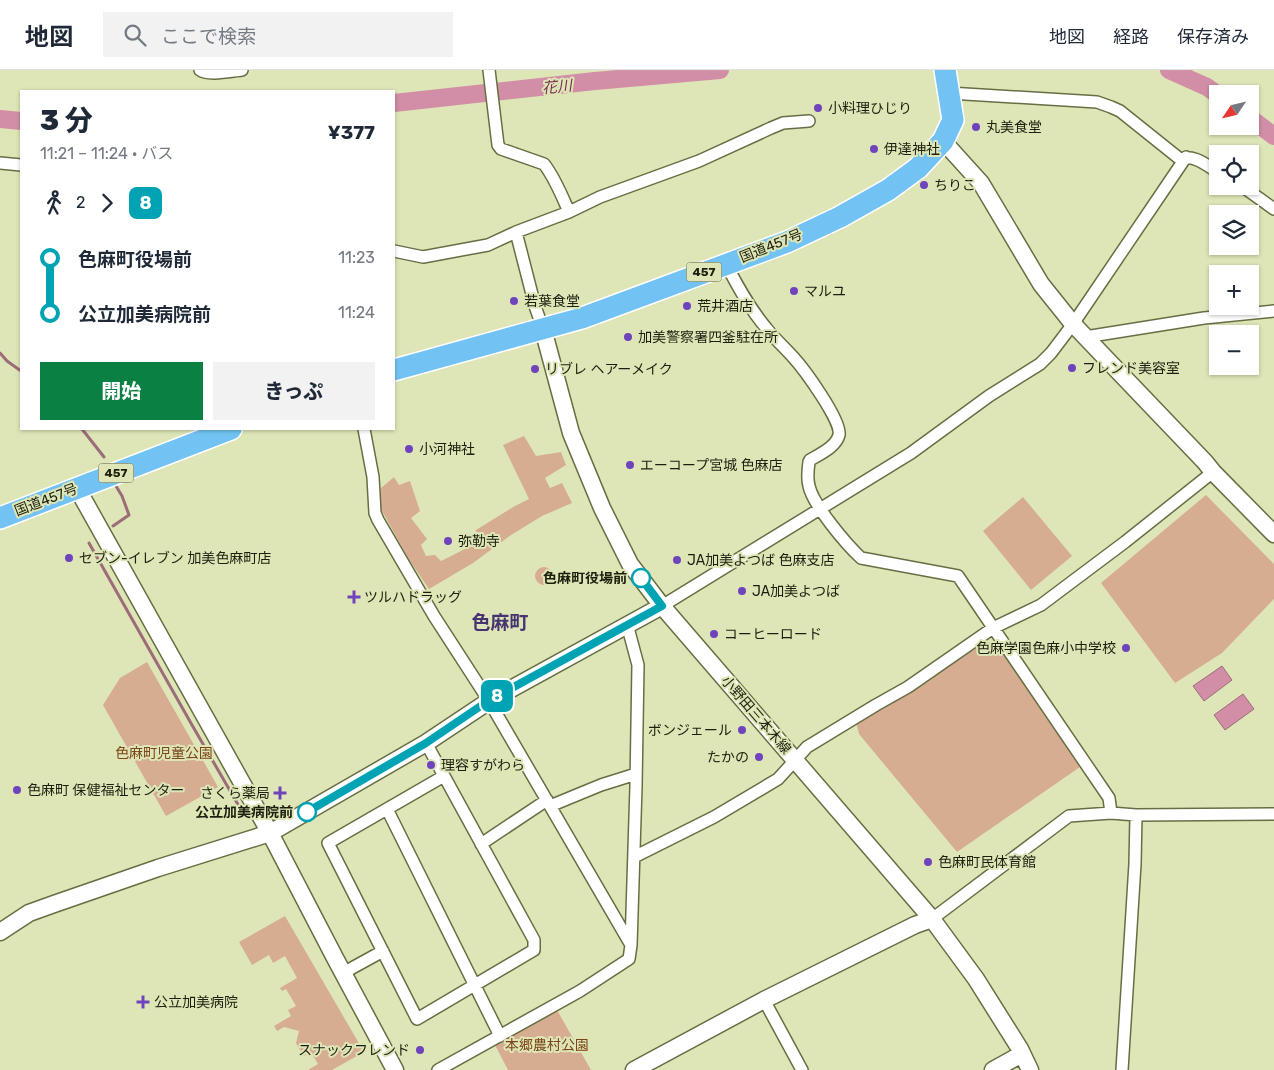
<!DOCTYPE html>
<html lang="ja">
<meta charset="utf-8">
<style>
body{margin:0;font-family:Rubik,"Noto Sans JP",sans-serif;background:#f2f2f3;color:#1f2937;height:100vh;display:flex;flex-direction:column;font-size:19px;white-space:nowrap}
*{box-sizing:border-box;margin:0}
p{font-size:16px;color:#747a83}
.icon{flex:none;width:28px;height:28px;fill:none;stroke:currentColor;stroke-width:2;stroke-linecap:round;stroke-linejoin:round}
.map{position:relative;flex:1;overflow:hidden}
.side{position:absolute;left:20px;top:20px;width:375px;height:340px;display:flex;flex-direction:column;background:#fff;border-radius:0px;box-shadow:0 1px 4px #0004}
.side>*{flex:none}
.badge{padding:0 10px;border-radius:8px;font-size:18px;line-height:32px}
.needle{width:32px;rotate:235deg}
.buttons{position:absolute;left:1209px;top:15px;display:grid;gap:10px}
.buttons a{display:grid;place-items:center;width:50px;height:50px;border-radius:0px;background:#fff;box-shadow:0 1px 4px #0004;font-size:25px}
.map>.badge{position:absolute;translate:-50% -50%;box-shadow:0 0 0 2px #fff}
.legs{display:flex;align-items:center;gap:8px;height:55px;padding:0 20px;font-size:16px}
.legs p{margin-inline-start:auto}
.summary{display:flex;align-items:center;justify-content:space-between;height:85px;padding:0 20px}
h1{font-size:28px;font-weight:800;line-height:38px}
.action{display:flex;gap:10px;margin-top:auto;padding:10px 20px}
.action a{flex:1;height:58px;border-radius:0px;background:#0b8043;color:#fff;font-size:20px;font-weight:800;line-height:58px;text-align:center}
.action a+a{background:#f2f2f3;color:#1f2937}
ul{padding:0 20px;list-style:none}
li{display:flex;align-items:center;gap:18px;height:55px;font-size:19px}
li i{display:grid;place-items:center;width:8px;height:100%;margin:0 6px;background:currentColor}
li i::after{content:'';width:12px;height:12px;margin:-6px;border:4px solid;border-radius:50%;background:#fff}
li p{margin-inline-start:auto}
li:first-child i{background:linear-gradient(#0000 50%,currentColor 0)}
li:last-child i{background:linear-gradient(currentColor 50%,#0000 0)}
header{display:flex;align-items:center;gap:30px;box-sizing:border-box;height:70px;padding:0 25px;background:#fff;border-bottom:1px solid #e0e1e3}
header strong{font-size:24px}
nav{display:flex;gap:28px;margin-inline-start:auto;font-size:18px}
.search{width:350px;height:45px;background:#f2f2f3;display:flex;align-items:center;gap:12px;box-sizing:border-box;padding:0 18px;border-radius:0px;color:#747a83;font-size:19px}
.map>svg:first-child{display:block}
</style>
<header>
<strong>地図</strong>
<div class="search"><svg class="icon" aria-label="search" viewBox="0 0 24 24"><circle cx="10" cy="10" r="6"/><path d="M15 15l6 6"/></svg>ここで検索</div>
<nav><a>地図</a><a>経路</a><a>保存済み</a></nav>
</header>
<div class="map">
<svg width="1274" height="1000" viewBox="0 0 1274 1000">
<rect width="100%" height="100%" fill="#dee6b7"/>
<path fill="#d6ad90" d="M524 366 536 386 561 382 566 395 545 408 550 418 562 413 572 433 542 446 511 465 473 493 429 519 408 488 381 439 380 426 381 418 394 407 399 415 410 411 420 441 411 448 427 469 421 475 426 486 435 485 441 491 467 478 465 468 470 465 477 477 481 473 476 464V460L515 436 529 429 503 375Z
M1206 425 1274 494V529L1222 583 1175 613 1101 513Z
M1023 427 1072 486 1031 520 983 461Z
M535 506a9 9 0 1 1 18 0a9 9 0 1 1-18 0Z
M987 572 996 573 1080 697 957 782 859 664 856 651Z
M147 592 218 717 166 746 103 635 120 608Z
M285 846 364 982 332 1000H308L318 994 311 982 304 986 296 973 299 961 284 957 277 961 274 956 291 946 288 940 296 936 286 919 282 921 280 918 297 908 285 886 273 893 269 885 252 895 239 872Z
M557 940 591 1000H508L495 975Z"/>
<path fill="#d28ea7" stroke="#9c6d79" d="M1222 596 1232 610 1204 631 1193 616Z
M1243 624 1254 639 1225 660 1214 645Z"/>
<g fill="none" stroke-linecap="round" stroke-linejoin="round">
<path stroke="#9c6d79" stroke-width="3" d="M0 283 7 291 21 301
M82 359 104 387
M113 456 129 445 122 426 113 411
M89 473 192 655 240 738"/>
<path stroke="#d28ea7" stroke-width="18" d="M1169 0 1207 17 1218 25
M394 33 595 11 720 0
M1250 48 1274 66
M0 49 21 51"/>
<g stroke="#676e43" stroke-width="14">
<path id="street" d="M200 0C208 6 231 1 242 0
M489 0 498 75 501 79 544 94C555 108 562 126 569 142
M949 23 1097 32 1111 37 1120 41 1180 89C1194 84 1206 95 1218 102
M0 93 21 95
M1242 116 1274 139
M516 162 535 236 543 259
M394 181 423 187 488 175 516 162 569 142 600 127 699 91 771 58 783 53 809 51
M726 194C738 217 750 239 767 259 775 269 785 278 793 287 804 299 842 351 839 365 836 377 820 384 810 390L809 392C808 399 807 409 809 416 813 435 846 474 861 488L958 506 1109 728 1111 743
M1085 267 1204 248 1274 241
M364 359 373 407 375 443 378 450 434 546 489 631 631 875
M662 536 911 383 989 326 1040 294 1051 283 1073 254 1186 87
M426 673 534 870V880L417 949 328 773 444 706
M550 736 601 715 636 704
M387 739 500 966
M481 774 547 730
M634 787 714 747 778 709 807 677 876 635 908 617 993 558 1041 535 1125 472 1213 402
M932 849 1069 746 1111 743 1136 745 1274 744
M343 903 383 881
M764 930 802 1000
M438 1000 580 921 629 889 631 875 636 716 638 595 627 554
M1122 1000 1135 794 1136 745"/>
</g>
<g stroke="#676e43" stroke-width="19">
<path id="secondary" d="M943 71 981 113 1041 214 1073 254 1205 392 1213 402 1274 464
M543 259 571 363 602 438 630 494 662 536 932 849 976 909 1020 979 1030 1000
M77 418 270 763 335 888 395 1000
M0 862 29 843 54 834 158 798 270 763 426 673 489 631 662 536
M634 1000 764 930 915 855 932 849
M993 1000 1022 984"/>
</g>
<g stroke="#fff" stroke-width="24">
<path id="highway" d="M394 300 582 248 787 172 840 147 888 120 918 98 943 71 953 50 945 0
M0 448 231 359"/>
</g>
<use href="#street" stroke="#fff" stroke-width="11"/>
<use href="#secondary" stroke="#fff" stroke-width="16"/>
<use href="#highway" stroke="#72c3f3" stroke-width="21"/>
</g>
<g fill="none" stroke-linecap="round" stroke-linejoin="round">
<g stroke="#fff" stroke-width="11">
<path id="line-1" d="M307 742 426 673 488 631 662 536 641 508"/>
</g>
<use href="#line-1" stroke="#00a3b4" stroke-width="8"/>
</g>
<g fill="#6e43bb" stroke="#dee6b7" stroke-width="2">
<circle cx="818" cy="38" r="5"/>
<circle cx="976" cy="57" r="5"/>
<circle cx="874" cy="79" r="5"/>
<circle cx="924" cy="115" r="5"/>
<circle cx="794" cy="221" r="5"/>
<circle cx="514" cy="231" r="5"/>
<circle cx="687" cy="236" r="5"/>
<circle cx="628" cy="267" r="5"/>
<circle cx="1072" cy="298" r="5"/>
<circle cx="535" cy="299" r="5"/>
<circle cx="409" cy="379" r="5"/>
<circle cx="630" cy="395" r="5"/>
<circle cx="448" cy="471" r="5"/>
<circle cx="69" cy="488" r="5"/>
<circle cx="677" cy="490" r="5"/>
<circle cx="742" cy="521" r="5"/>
<path d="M351.5 519.5h5v5h5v5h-5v5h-5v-5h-5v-5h5z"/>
<circle cx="714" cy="564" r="5"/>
<circle cx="1126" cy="578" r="5"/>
<circle cx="742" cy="660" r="5"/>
<circle cx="759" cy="687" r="5"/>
<circle cx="431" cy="695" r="5"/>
<circle cx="17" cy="720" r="5"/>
<path d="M277.5 715.5h5v5h5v5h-5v5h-5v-5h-5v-5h5z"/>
<circle cx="928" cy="792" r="5"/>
<path d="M140.5 924.5h5v5h5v5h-5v5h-5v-5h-5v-5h5z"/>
<circle cx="420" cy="980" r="5"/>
</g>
<g fill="#fff" stroke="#00a3b4" stroke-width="2.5">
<circle cx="641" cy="508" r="9"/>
<circle cx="307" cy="742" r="9"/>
</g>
<g text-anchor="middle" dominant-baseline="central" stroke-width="4" stroke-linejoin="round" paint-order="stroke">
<g fill="#dee6b7" stroke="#575b41" stroke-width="1">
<rect x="686.5" y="192.5" width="35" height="19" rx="4"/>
<rect x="98.5" y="393.5" width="35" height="19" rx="4"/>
</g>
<g font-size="12" font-weight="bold" fill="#1d1f0e">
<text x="704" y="202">457</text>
<text x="116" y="403">457</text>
</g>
<g font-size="14" fill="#1d1f0e" stroke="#dee6b7" text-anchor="start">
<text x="828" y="38">小料理ひじり</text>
<text x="986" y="57">丸美食堂</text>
<text x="884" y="79">伊達神社</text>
<text x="934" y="115">ちりこ</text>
<text x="804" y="221">マルユ</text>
<text x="524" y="231">若葉食堂</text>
<text x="697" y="236">荒井酒店</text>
<text x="638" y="267">加美警察署四釜駐在所</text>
<text x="1082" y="298">フレンド美容室</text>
<text x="545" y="299">リブレ ヘアーメイク</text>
<text x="419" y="379">小河神社</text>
<text x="640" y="395">エーコープ宮城 色麻店</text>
<text x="458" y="471">弥勒寺</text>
<text x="79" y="488">セブン-イレブン 加美色麻町店</text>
<text x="687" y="490">JA加美よつば 色麻支店</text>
<text x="752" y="521">JA加美よつば</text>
<text x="364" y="527">ツルハドラッグ</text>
<text x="724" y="564">コーヒーロード</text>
<text x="1116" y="578" text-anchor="end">色麻学園色麻小中学校</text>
<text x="732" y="660" text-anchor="end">ボンジェール</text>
<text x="749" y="687" text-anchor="end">たかの</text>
<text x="441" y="695">理容すがわら</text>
<text x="27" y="720">色麻町 保健福祉センター</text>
<text x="270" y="723" text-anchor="end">さくら薬局</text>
<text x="938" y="792">色麻町民体育館</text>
<text x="154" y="932">公立加美病院</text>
<text x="410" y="980" text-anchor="end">スナックフレンド</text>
</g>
<g font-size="14" fill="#1d1f0e" stroke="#dee6b7">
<text transform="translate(771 176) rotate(-22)">国道457号</text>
<text transform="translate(46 430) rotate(-21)">国道457号</text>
<text transform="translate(756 645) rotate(49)">小野田三本木線</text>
</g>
<g font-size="14" font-weight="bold" fill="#1d1f0e" stroke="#dee6b7" text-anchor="end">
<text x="627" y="508">色麻町役場前</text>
<text x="293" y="742">公立加美病院前</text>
</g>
<g font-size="14" fill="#7c4519" stroke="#dee6b7">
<text x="164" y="683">色麻町児童公園</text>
<text x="547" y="975">本郷農村公園</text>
</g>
<g font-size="15" font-style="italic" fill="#7a2a4e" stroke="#dee6b7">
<text transform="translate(557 17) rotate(-6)">花川</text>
</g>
<g font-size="19" font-weight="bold" fill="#46336f" stroke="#dee6b7">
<text x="500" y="552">色麻町</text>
</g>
</g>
</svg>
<div class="buttons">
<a><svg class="needle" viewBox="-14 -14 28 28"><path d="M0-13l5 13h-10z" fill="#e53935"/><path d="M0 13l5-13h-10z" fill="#747a83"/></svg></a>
<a><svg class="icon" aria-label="locate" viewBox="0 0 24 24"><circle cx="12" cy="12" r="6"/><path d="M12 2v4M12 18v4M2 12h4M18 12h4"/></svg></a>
<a><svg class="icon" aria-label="layers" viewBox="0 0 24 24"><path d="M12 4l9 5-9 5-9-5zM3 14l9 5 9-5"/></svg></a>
<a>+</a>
<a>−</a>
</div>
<b class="badge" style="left:497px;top:626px;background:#00a3b4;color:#fff">8</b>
<section class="side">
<div class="summary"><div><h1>3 分</h1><p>11:21 – 11:24 · バス</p></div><b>¥377</b></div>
<div class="legs"><svg class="icon" aria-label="walk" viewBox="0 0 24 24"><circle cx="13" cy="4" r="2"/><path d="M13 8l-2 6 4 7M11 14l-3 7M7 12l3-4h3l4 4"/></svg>2<svg class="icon" aria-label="forward" viewBox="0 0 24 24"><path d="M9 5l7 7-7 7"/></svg><b class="badge" style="background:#00a3b4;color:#fff">8</b></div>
<ul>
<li><i style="color:#00a3b4"></i><b>色麻町役場前</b><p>11:23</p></li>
<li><i style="color:#00a3b4"></i><b>公立加美病院前</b><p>11:24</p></li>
</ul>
<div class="action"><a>開始</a><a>きっぷ</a></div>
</section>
</div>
